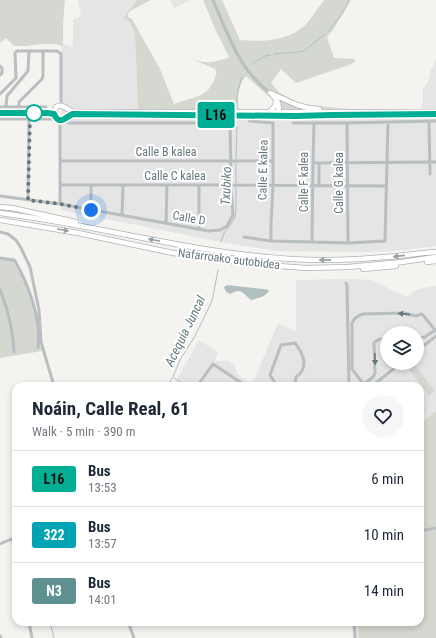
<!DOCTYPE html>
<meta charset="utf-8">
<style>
body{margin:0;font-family:"Roboto Condensed",sans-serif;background:#f6f6f7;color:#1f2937;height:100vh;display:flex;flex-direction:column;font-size:15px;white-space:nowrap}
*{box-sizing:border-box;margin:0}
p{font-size:13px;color:#747a83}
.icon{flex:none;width:22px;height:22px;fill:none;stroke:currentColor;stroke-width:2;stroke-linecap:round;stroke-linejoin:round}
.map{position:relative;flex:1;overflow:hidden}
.sheet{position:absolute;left:12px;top:382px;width:412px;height:244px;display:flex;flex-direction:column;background:#fff;border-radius:12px;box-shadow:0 2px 6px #0003}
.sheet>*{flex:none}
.badge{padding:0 8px;border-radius:3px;font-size:14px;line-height:26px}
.buttons{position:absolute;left:380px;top:326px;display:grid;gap:8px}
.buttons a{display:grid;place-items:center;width:44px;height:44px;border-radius:50%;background:#fff;box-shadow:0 2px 6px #0003;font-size:20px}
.you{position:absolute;width:20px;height:20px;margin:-10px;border:3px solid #fff;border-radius:50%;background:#1a73e8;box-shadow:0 0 0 6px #1a73e833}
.map>.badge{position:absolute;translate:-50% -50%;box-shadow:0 0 0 2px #fff}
.round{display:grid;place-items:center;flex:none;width:42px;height:42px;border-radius:21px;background:#f6f6f7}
.overview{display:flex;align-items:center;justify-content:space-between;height:68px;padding:0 20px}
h1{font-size:19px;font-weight:700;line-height:30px}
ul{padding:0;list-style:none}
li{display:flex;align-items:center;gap:12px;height:56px;padding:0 20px;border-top:1px solid #e0e1e3}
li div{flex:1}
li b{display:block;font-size:15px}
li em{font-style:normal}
li .badge{min-width:44px;font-weight:700;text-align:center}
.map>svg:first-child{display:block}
</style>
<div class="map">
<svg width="436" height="638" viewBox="0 0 436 638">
<rect width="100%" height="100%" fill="#f4f3f0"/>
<path fill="#e4e5e4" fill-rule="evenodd" d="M78 0H137L123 18 130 22 135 34 138 109H205L281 110 348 109 420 110 423 102V89L428 82 431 70 436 59V246L395 251 373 252 276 251 221 242 61 210V44L73 47V20L81 16Z
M170 0H190L174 8Z
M351 279 371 280 406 297 418 289 436 286V638H355L354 622H420V386H188L177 379 199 340 218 352 215 361H228L235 366 237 374 250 383 254 380 278 323 296 332V280ZM387 333H417V363H387Z"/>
<path fill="#d4d8d0" d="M0 0H65L63 24V46L54 44H40L27 46H14L6 38 0 43Z
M137 0H151L130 11 128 14V17L132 19 160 69 174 104C192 97 208 98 215 78 216 74 217 73 215 69L181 54C203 63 205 65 228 58L229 57 216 31 203 0H222L240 40C261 42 286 41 303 27 311 20 317 9 324 0H351L333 30 327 37 334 58 354 59 356 61 349 65 296 83 281 69 271 83 280 93 301 104 348 109 269 110 273 105 274 101 246 76C239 83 236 99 239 109H138L135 34 130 22 123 18Z
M0 257 15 258 26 280 34 303 39 340 42 351 0 358Z
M414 364 435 391 429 396 408 368Z
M436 411V638H359L358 622H420V424Z"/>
<path fill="#b2bfc1" d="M227 285 263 289 268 290 269 291C265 297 258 298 251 300 247 297 243 290 237 291 234 292 232 293 230 294 226 292 225 291 224 287Z
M420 427 423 428 424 469 420 470Z"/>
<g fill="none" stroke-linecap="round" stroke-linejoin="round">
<path stroke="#b2bfc1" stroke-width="1" d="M328 32 342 14 349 0
M274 54 298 52 304 51 325 34
M253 63 265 56 271 55
M237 109C236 97 238 88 242 77
M236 159 237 127
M236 183V163
M221 242 224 233 231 224 235 217 236 207V187
M174 378 187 386
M167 386 173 377 180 360 195 336 212 301 218 270
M50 622 54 638"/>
<g stroke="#afb3b5" stroke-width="6">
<path id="highway" d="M270 93 297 105 309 108 319 109
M273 96C278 100 280 105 278 112
M269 112 275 106 276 101
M436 112H74C66 110 64 103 56 107L54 113 55 118C64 124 65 116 73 114L296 116 332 115 436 114
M0 207 12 208 76 222
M0 213C97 225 192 253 291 259 322 261 354 260 385 257 402 256 419 253 436 252
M0 220 78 233 173 253 252 264 306 268 348 267 402 262 436 257
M427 262 436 261
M363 269 396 266"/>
</g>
<path stroke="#b9bec0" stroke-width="3" d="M213 0C223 23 232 48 246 68 253 78 261 86 270 93
M0 66 2 68V73L0 75
M0 94 16 78 15 53 17 51H57L61 54V105
M0 107H46
M6 107 7 96 28 71 29 51
M19 112V102L42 79 43 76V51
M0 113H48L54 114
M0 119H56
M64 119 68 123H230
M249 121 273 123V186L271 224V241
M429 121 430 174
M293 123H347L436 121
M347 123 348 243
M60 161H272
M313 163 436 162
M340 163V186
M60 185H231L386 186
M319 186V163
M0 196 60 204 209 231 220 230 227 226 233 215 231 185 230 115
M28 200 29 119
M60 204V120
M91 210V185
M122 216 123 185
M166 223 167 185
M199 229V185
M0 232 8 234 16 240 21 248 30 267 39 310 41 342 54 386
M244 237 271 241 312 242 348 243 385 241 388 122
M312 242 313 163 314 123
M0 258 12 260 15 261C28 283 42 321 38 347
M346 283 347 285 349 386
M0 289C8 310 13 330 14 352
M417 338 425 337 435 330
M417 351 436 336
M295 383 277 386 270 375 281 345 295 343C303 354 310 367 296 377L295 386
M364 384 373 377 375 373 374 343C378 338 382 339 387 339
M200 386 198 385 213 364 246 386
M365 386 352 369V323C354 318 357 316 363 314L404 313 416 316 422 314 436 331
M372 386 401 363
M420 531 436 528
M12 539 16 551
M0 544 16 537
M29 622 32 638
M128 622 134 638
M354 622 355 638
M0 636 1 638"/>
<use href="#highway" stroke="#fff" stroke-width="4.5"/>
</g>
<defs><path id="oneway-solid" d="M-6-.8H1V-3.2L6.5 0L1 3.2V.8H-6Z"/></defs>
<g fill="#94a0a5">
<use href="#oneway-solid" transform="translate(63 230) rotate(10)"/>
<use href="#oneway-solid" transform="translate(154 240) rotate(-169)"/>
<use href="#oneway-solid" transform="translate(399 256) rotate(174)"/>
<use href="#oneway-solid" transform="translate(325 260) rotate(-179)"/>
</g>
<g fill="#66777e">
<use href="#oneway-solid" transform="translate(404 314) rotate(-174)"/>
<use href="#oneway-solid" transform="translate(375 359) rotate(88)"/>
</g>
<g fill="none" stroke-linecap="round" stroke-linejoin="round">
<g stroke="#fff" stroke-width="9">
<path id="line" d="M0 113H48L54 114C60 127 66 116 73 114L296 116 332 115 436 114"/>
</g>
<use href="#line" stroke="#00af93" stroke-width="6"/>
<path stroke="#66777e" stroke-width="4" stroke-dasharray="0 7.2" d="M34 113 30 119 28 200 60 204 91 210"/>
</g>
<circle fill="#fff" stroke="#00af93" stroke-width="2" cx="34" cy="113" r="8"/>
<g text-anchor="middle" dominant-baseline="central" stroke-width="4" stroke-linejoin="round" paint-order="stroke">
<g font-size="12" fill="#66777e" stroke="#fff">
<text x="166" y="152">Calle B kalea</text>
<text transform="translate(263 170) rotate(-89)">Calle E kalea</text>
<text x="175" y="176">Calle C kalea</text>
<text transform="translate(304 182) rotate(-90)">Calle F kalea</text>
<text transform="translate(339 183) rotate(-90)">Calle G kalea</text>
<text transform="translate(189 218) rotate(10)">Calle D</text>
<text transform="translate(229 259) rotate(7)">Nafarroako autobidea</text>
</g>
<g font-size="13" font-style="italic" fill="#63787b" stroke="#fff">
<text transform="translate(226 186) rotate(-88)">Txubiko</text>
<text transform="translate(185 331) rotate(-64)">Acequia Juncal</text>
</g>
</g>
</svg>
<div class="buttons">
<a><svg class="icon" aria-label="layers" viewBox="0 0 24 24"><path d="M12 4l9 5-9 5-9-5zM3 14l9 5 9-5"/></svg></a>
</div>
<div class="you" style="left:91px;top:210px"></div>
<b class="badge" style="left:216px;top:115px;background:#00af93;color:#111">L16</b>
<section class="sheet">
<div class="overview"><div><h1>Noáin, Calle Real, 61</h1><p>Walk · 5 min · 390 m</p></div><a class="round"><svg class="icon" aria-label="heart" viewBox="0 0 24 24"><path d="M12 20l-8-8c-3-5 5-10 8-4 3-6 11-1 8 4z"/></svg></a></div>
<ul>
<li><span class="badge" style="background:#00af93;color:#111">L16</span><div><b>Bus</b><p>13:53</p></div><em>6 min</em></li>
<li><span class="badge" style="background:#00a3b4;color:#fff">322</span><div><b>Bus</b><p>13:57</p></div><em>10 min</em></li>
<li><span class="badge" style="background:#609191;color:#fff">N3</span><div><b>Bus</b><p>14:01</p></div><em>14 min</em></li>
</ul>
</section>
</div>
